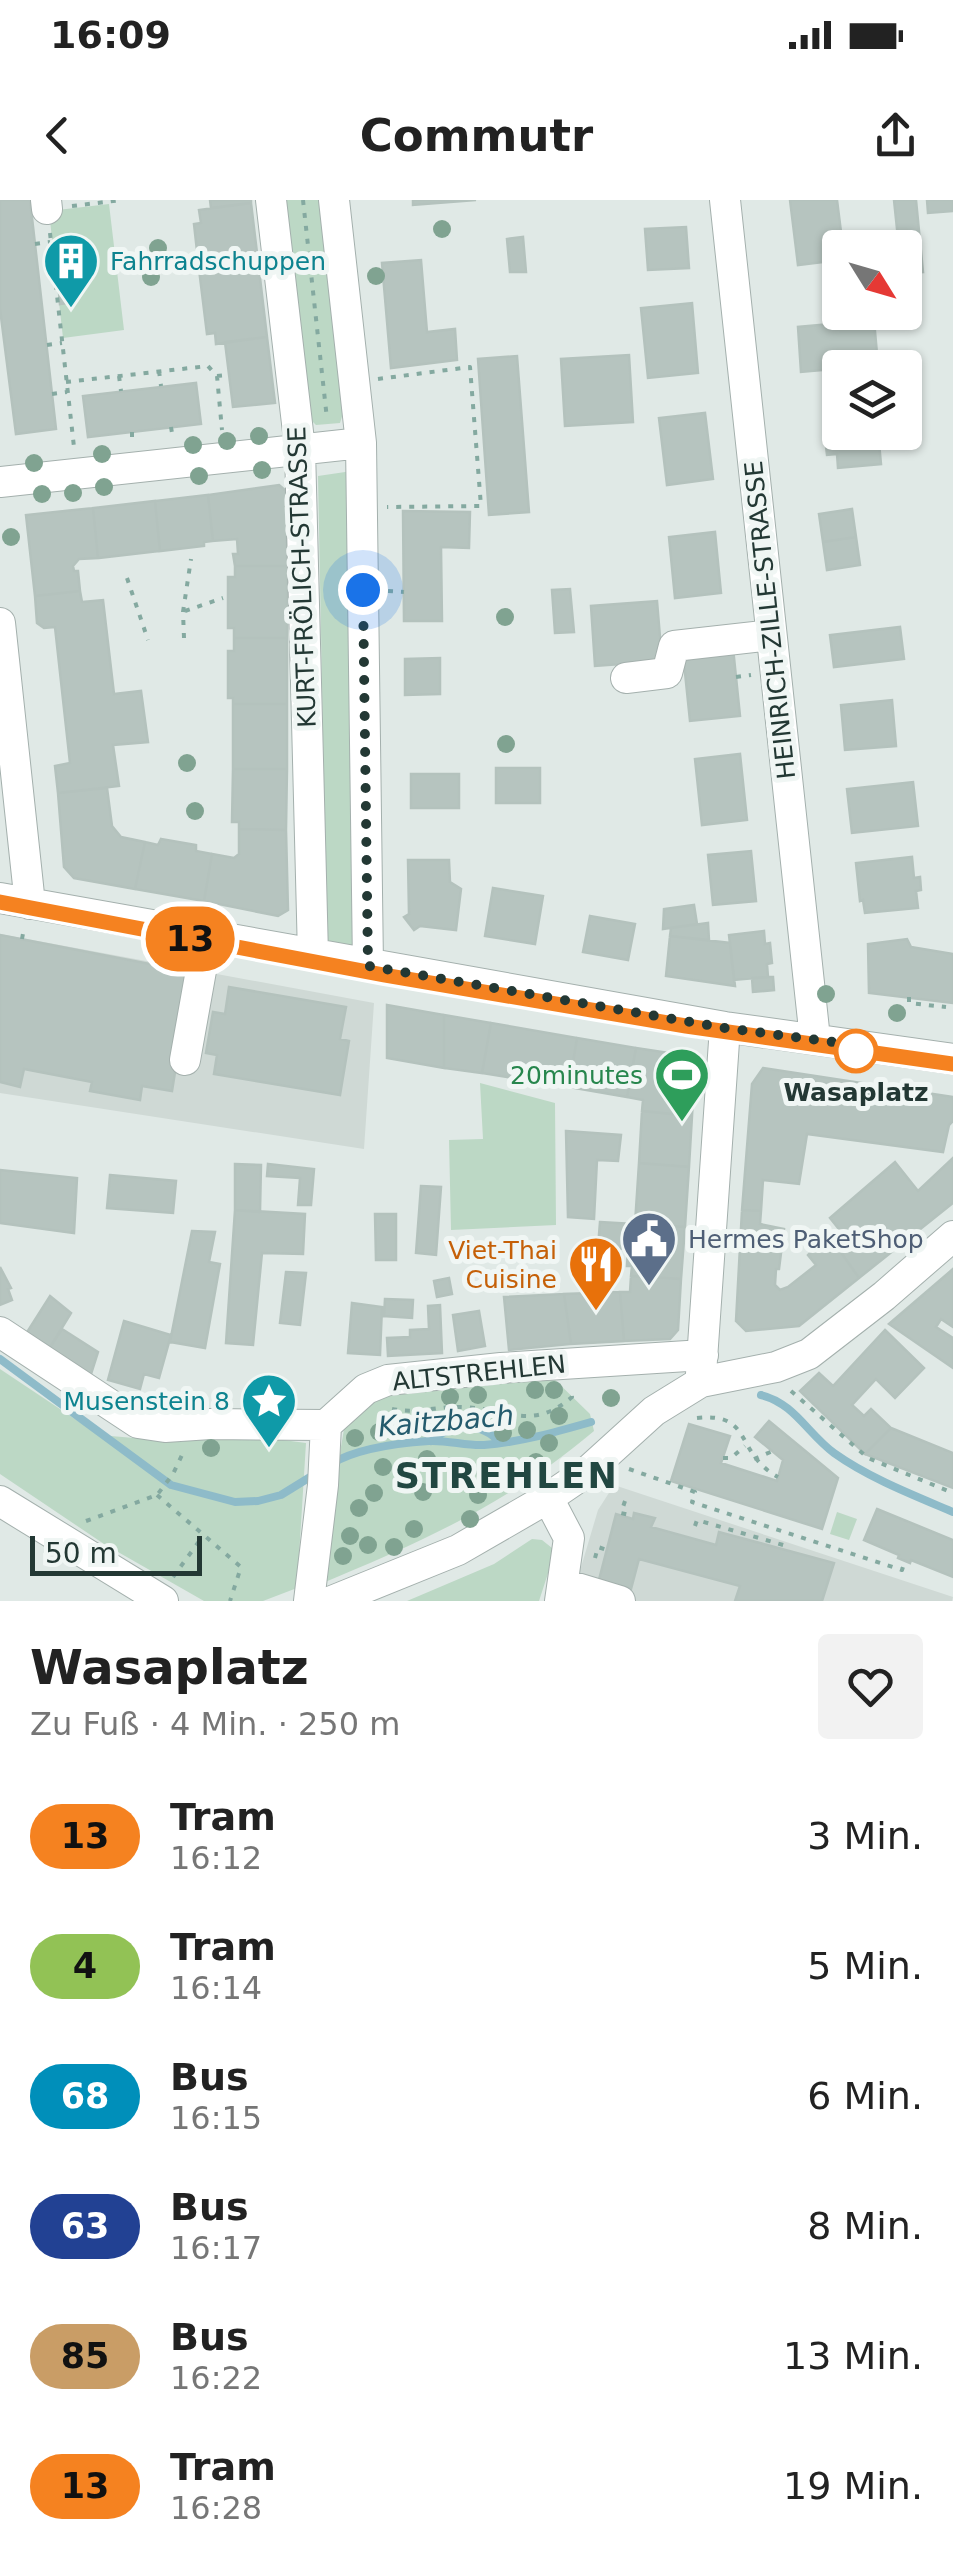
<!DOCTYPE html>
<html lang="de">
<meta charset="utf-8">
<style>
body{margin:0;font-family:"DejaVu Sans",sans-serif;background:#f2f2f2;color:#222;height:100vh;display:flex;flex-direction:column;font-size:38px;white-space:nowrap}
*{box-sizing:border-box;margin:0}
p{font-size:32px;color:#767676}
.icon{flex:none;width:55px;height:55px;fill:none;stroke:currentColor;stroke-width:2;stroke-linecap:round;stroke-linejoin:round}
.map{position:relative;height:1401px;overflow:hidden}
.details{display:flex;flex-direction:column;background:#fff;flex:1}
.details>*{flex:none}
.badge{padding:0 20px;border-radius:32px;font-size:35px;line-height:65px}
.needle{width:65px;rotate:127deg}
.tools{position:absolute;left:822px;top:30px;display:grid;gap:20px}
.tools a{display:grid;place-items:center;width:100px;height:100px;border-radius:10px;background:#fff;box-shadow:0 2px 8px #0004;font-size:50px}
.scale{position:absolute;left:30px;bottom:25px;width:172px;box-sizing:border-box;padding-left:10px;border:5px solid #233834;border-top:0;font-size:28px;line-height:35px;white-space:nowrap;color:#233834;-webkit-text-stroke:8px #f0f6f4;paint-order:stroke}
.you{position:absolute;width:50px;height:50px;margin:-25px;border:8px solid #fff;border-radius:50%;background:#1a73e8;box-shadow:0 0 0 15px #1a73e833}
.map>.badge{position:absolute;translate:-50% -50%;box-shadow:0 0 0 5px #fff}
.round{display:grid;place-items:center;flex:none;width:105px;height:105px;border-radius:10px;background:#f2f2f2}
.overview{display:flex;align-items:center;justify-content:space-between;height:170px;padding:0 30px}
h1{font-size:48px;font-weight:700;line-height:75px}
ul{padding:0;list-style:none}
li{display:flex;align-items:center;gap:30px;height:130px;padding:0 30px}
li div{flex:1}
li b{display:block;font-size:38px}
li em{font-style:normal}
li .badge{min-width:110px;font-weight:700;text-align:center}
.status{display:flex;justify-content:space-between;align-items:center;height:70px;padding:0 50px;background:#fff;direction:ltr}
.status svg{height:28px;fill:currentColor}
header{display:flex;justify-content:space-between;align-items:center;height:130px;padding:0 30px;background:#fff;font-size:45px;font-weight:700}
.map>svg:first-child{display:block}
</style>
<div class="status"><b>16:09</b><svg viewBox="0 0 49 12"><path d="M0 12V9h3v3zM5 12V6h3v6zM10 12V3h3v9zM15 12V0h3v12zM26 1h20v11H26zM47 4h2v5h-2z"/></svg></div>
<header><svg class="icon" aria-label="back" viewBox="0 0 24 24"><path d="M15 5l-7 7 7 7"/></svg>Commutr<svg class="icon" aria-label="share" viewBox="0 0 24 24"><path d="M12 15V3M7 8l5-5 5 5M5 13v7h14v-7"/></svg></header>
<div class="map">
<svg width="953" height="1401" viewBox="0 0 953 1401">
<rect width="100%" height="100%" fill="#e0e9e6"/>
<path fill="#cfd9d5" d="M0 734 374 803 364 949 0 893Z
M614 1285 953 1397 952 1401H571L598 1310Z"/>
<path fill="#bcd8c5" d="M285 0H323L344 210 340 223 316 225 307 216Z
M109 4 124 130 63 138 49 11Z
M352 271 354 745 335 746 327 743 318 276Z
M480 883 555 903 556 1025 451 1030 449 940 483 939Z
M0 1169 99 1235 181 1242 220 1232 306 1243 297 1388 263 1401H204L104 1344 0 1274Z
M550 1175 590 1214 594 1231C508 1304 421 1342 318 1385L345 1223 380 1197Z
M837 1312 857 1319 849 1340 830 1334Z
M532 1339 542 1340 552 1348 553 1358 539 1401H407L494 1364Z"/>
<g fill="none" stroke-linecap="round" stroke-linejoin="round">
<path stroke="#8ebbc9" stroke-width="8" d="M0 1159 171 1285 235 1302 258 1301 281 1295 315 1274
M761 1195C794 1203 808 1234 834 1253 869 1278 913 1295 953 1312
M431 1241C451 1223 482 1221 500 1243
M331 1264C357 1248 399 1243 429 1241 448 1240 466 1246 484 1245 521 1242 556 1232 591 1222"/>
</g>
<path fill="#b6c4bf" stroke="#b4c2bd" stroke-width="2.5" d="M0 0H30L56 229 16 234 0 109Z
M210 0H251V3L211 8Z
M413 0H476L413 5Z
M790 0H837L843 48H840V60L798 65Z
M894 0H916L923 72 905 73V48H899Z
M927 0H953V11L928 13Z
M251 3 258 61 199 69 194 24 201 23 199 10Z
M686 27 689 68 648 70 645 29Z
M523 37 526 72H510L507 39Z
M421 60 427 132 455 129 457 160 391 168 382 63Z
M258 61 267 137 216 144 215 133 207 134 199 69Z
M73 79 75 102 60 104 58 80Z
M692 103 698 173 648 178 641 108Z
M874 120 878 165 801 172 798 127Z
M267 137 275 203 233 207 225 142Z
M629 155 633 222 565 226 561 159Z
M517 156 529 312 489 315 478 159Z
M196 183 201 224 88 237 83 196Z
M705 213 713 279 667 285 659 218Z
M834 220H840V232H878L881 264 838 268 837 254 827 255 825 237 835 235Z
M279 285 286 291 287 366H235L233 354H238L237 339 213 341 208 295Z
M208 295 213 341 204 342V346L160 351 155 301Z
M155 301 160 351 98 358 93 308Z
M93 308 98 358 79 359 73 366 74 371H78L80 391 35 396 26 315Z
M852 309 856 337 823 342 819 314Z
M403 311 470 312 469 348 441 347 442 421H404Z
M715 332 721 393 675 398 669 337Z
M856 337 860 365 827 370 823 342Z
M235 366H287V438H234V428H228V377H235Z
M570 389 574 432 555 433 552 390Z
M80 391 82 402 103 400 114 494 141 491 148 542 113 545 119 586 58 593 55 566 70 563 55 427 44 428 37 423 35 396Z
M657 401 662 461 595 466 591 406Z
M900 427 904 459 834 467 830 435Z
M234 438H287V504H233V498H228V451H234Z
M733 448 740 516 690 521 683 453Z
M440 458V494L405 495V459Z
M892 500 896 546 845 550 841 505Z
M233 504H287V569H233Z
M740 554 747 620 702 625 695 559Z
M496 568H540V603H496Z
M233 569H287L286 630 239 629V622H232Z
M411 574H459V608H411Z
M913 582 918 626 852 633 847 589Z
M107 588 112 626 121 637 145 642 135 689 74 678 64 667 58 593Z
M239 629 286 630 288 710 278 716 204 701 212 654 234 658 239 654Z
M161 639 196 645V651L212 654 204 701 135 689 145 642 158 645Z
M751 651 756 701 713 705 708 655Z
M912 657 914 678 920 677 921 690 916 691 918 708 865 713 863 700 860 701 856 663Z
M408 660H449L450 682 461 689 456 730 420 726 414 730 404 717 409 714Z
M493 688 543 696 535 744 485 736Z
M694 705 697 724 663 729 664 709Z
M590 716 635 724 628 760 583 752Z
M708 723 709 740 670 736 671 728Z
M764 731 765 744 770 743 772 763 767 764 768 777 734 780 729 735Z
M0 735 191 772 172 891 142 886 140 900 90 891 92 882 24 869 20 887 0 882Z
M670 736 730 743 735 786 666 776Z
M907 739 911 747 953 754V803L869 793 868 744Z
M768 777H773L774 790 753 792 752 778Z
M229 787 346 807 340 839 349 841 340 895 214 874 217 855 206 853 213 812 225 814Z
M387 805 444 815V868L387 858Z
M444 815 491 823 482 873 444 868Z
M491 823 577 838 569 887 482 873Z
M577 838 636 848 627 897 569 887Z
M636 848 688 856 695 867 692 916 642 911 643 900 627 897Z
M763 868 953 897V921L949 925 943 952 807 934 799 984 763 980 761 1011 742 1010 752 884Z
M642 911 692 916 689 967 639 963Z
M566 931 621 935 618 961 597 960 594 1019 568 1017Z
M953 958V1003L859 1078 836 1045 846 1038 830 1018 895 962 918 991Z
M639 963 689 967 685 1027 635 1024Z
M235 964 261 965 260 1012 235 1010Z
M268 964 314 969 311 1005H298L300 978 267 976Z
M0 970 77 978 74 1033 0 1023Z
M110 975 176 981 173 1013 107 1008Z
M421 986 441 987 436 1055 416 1053Z
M235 1010 305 1014 303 1054 262 1053 253 1145 226 1143Z
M742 1010 761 1011 760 1024 784 1029 779 1069H776L775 1085 780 1090 788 1087 816 1065 808 1055 828 1034 859 1078 799 1126 746 1131 736 1121Z
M375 1014H396V1060H376Z
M600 1022 685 1027 681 1079 631 1076 632 1066H627L628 1049 598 1047Z
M192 1031 215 1032 209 1062 220 1064 205 1148 170 1142Z
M0 1067 11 1088 8 1089 12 1100 0 1105Z
M953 1069V1127L941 1119 936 1127 953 1138V1168L889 1124Z
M286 1072 306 1073 300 1125 280 1123Z
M631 1076 681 1079 678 1130 670 1139 624 1141 620 1092H630Z
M449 1078 452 1094 437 1097 434 1081Z
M620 1092 624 1141 571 1144 564 1094Z
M564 1094 571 1144 509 1150 504 1097Z
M50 1096 71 1113 49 1149 26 1134Z
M385 1099 413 1100 412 1118 384 1116Z
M352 1103 382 1107 380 1155 348 1153Z
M440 1105 442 1153 388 1156 387 1138 410 1137V1130L429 1129 428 1106Z
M479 1111 485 1146 458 1151 453 1115Z
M124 1121 171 1135 159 1178 144 1174 140 1189 108 1180Z
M62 1129 98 1152 91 1174 49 1149Z
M885 1130 924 1168 895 1198 876 1179 852 1205 864 1216 871 1209 891 1228 865 1254 800 1191 819 1173 833 1186Z
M769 1221 838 1278 822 1329 671 1281 689 1224 730 1236 721 1263 777 1281 783 1260 755 1237Z
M891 1228 953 1253V1288L865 1254Z
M877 1309 953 1340V1377L911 1360 910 1363 898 1358 899 1355 864 1340Z
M634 1313 655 1318 651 1327 716 1345 719 1332 834 1363 822 1401H735L740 1386 639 1359 631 1389 599 1380 616 1314 633 1319Z"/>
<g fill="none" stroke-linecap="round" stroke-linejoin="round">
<g stroke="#a4b0ad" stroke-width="32">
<path id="minor" d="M46 0 47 9
M271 0 300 249 313 755
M334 0 361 243 368 766
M725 0 815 839
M0 282 361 243
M0 423 30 704
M626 478 667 473 674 446 771 435
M0 698 725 827 953 859
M185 860 207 737
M0 1132 138 1223 165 1227 210 1224 326 1225
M701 1174 725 827
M548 1298 569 1338 560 1401
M0 1301 163 1401
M564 1384 620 1401
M309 1401 323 1285 326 1225 366 1189 388 1180 501 1168 703 1155
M332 1401 458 1350 548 1298 589 1270 654 1211 701 1182 776 1167 809 1154 884 1096 953 1036"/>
</g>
<path stroke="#84a9a0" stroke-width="4" stroke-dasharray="5 8" stroke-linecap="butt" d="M303 0 327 219
M72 6 122 0
M50 33 74 247
M35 44 50 42
M47 145 62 143
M159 171 161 186
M119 176 121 191
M217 176 229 175
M378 179 470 167 481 306 387 307
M66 182 208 166 217 176 222 230
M52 194 67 192
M171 227 172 233
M132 232V237
M127 378 148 440
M388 391 404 392
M185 411 223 398
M184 438 183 412 191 359
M736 477 751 475
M22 739 24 728
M909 797V803L946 807
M791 1191 868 1258 953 1293
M392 1209C417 1214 437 1206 462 1207 506 1208 532 1232 572 1197L571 1189
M697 1218C754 1212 734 1253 778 1277
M723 1258H731L745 1246
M754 1259 773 1251
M629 1269 695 1292 692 1302 902 1370 905 1361
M157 1295 241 1367 230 1401
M625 1301 621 1313 634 1316
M86 1321 157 1295 173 1274 183 1253
M695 1326 697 1320 790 1347
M595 1358 598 1347 607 1350
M173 1377 203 1336"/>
<use href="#minor" stroke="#fff" stroke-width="30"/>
<path stroke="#5d746f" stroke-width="2.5" d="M0 702 384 775 725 833 953 864"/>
</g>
<g fill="#80a391">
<circle cx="442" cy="29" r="9"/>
<circle cx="158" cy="48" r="9"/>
<circle cx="376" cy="76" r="9"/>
<circle cx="151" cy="77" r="9"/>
<circle cx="259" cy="236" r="9"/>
<circle cx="227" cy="241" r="9"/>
<circle cx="193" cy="245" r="9"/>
<circle cx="102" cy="254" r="9"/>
<circle cx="34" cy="263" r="9"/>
<circle cx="262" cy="270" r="9"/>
<circle cx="199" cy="276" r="9"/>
<circle cx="104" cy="287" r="9"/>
<circle cx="73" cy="293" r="9"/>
<circle cx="42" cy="294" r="9"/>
<circle cx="11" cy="337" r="9"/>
<circle cx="505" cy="417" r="9"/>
<circle cx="506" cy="544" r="9"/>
<circle cx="187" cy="563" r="9"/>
<circle cx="195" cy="611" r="9"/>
<circle cx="826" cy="794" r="9"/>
<circle cx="897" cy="813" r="9"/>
<circle cx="535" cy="1190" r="9"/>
<circle cx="554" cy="1190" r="9"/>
<circle cx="478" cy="1195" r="9"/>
<circle cx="450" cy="1197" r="9"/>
<circle cx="611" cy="1198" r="9"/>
<circle cx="559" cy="1216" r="9"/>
<circle cx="406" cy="1230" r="9"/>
<circle cx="527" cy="1230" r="9"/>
<circle cx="379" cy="1232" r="9"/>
<circle cx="503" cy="1233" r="9"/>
<circle cx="355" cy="1238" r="9"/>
<circle cx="549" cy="1243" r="9"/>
<circle cx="211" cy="1248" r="9"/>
<circle cx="427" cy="1259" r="9"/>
<circle cx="536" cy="1262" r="9"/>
<circle cx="383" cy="1267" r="9"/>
<circle cx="485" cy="1274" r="9"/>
<circle cx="423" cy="1292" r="9"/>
<circle cx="374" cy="1293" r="9"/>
<circle cx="478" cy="1295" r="9"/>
<circle cx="359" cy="1308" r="9"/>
<circle cx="470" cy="1319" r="9"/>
<circle cx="414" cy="1329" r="9"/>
<circle cx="350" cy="1336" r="9"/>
<circle cx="368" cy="1345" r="9"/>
<circle cx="394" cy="1347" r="9"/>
<circle cx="343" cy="1356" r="9"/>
</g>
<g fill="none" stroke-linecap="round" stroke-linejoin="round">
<g stroke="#fff" stroke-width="22">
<path id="line" d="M0 702 384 775 686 826 953 864"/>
</g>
<use href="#line" stroke="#f58220" stroke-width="15"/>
<path stroke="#233834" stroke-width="10" stroke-dasharray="0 18" d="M363 390 368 766 725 828 856 845V851"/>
</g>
<defs>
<g id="building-pin" transform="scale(2.875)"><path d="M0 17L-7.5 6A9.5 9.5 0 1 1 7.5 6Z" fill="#0f9aa8" stroke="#f0f6f4"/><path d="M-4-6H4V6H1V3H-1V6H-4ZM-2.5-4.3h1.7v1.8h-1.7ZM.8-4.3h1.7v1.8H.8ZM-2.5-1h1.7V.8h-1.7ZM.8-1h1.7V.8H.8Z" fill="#fff"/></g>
<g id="stadium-pin" transform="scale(2.875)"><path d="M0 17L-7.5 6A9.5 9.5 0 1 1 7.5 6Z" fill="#2e9e5b" stroke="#f0f6f4"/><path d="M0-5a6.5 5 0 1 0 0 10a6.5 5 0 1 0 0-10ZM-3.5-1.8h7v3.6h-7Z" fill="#fff"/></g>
<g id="civic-pin" transform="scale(2.875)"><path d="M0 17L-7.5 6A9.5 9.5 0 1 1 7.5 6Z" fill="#5c6f8a" stroke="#f0f6f4"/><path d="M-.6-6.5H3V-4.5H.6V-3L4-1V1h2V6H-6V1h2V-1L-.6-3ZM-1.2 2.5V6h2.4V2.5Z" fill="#fff"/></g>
<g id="restaurant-pin" transform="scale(2.875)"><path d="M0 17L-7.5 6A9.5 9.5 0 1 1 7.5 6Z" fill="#e8710a" stroke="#f0f6f4"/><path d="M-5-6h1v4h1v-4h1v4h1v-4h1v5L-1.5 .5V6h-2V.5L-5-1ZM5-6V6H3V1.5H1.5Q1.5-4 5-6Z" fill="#fff"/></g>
<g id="sight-pin" transform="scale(2.875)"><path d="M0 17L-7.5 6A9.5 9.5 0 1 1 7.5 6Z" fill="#0f9aa8" stroke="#f0f6f4"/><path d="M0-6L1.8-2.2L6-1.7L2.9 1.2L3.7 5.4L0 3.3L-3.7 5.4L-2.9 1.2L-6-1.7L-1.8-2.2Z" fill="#fff"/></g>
</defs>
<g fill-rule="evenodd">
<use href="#building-pin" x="71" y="61"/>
<use href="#stadium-pin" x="682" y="875"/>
<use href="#civic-pin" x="649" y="1039"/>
<use href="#restaurant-pin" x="596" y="1064"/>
<use href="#sight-pin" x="269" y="1201"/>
</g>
<circle fill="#fff" stroke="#f58220" stroke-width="5" cx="856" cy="851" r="20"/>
<g text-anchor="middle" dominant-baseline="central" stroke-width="10" stroke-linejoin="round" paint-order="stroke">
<g font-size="25" fill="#0d838f" stroke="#f0f6f4" text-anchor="start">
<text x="110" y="61">Fahrradschuppen</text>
<text x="230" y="1201" text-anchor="end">Musenstein 8</text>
</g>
<g font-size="25" fill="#233834" stroke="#f0f6f4">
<text transform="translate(302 377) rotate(-92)">KURT-FRÖLICH-STRASSE</text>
<text transform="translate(770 420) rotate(-96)">HEINRICH-ZILLE-STRASSE</text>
<text transform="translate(479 1173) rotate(-6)">ALTSTREHLEN</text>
</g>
<g font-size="25" fill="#27864d" stroke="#f0f6f4" text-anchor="end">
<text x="643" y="875">20minutes</text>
</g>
<g font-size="25" font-weight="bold" fill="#233834" stroke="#f0f6f4">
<text x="856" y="892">Wasaplatz</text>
</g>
<g font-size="25" fill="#4e5e75" stroke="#f0f6f4" text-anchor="start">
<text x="688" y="1039">Hermes PaketShop</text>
</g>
<g font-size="25" fill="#c56008" stroke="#f0f6f4" text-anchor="end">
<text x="557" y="1050">Viet-Thai<tspan x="557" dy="29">Cuisine</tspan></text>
</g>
<g font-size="28" font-style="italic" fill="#245b6d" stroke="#f0f6f4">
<text transform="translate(446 1221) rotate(-5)">Kaitzbach</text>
</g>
<g font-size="35" font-weight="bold" letter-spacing="2.5" fill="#214741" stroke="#f0f6f4">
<text x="507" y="1276">STREHLEN</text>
</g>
</g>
</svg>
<div class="tools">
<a><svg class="needle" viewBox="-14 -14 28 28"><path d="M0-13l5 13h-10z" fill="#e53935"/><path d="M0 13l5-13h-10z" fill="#767676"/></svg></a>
<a><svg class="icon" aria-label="layers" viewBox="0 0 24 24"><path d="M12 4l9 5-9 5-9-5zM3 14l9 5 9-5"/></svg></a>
</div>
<div class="scale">50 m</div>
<div class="you" style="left:363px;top:390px"></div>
<b class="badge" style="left:190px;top:739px;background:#f58220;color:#111">13</b>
</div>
<section class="details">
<div class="overview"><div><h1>Wasaplatz</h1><p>Zu Fuß · 4 Min. · 250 m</p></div><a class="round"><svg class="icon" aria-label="heart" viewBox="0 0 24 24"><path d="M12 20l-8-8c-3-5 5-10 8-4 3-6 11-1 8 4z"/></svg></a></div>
<ul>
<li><span class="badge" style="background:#f58220;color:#111">13</span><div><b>Tram</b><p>16:12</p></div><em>3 Min.</em></li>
<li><span class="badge" style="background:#92c255;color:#111">4</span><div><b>Tram</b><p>16:14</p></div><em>5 Min.</em></li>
<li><span class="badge" style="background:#008fba;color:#fff">68</span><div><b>Bus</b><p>16:15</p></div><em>6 Min.</em></li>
<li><span class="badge" style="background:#224193;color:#fff">63</span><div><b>Bus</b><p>16:17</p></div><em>8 Min.</em></li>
<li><span class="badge" style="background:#c99d66;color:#111">85</span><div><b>Bus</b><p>16:22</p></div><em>13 Min.</em></li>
<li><span class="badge" style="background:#f58220;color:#111">13</span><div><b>Tram</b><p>16:28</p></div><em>19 Min.</em></li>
</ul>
</section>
